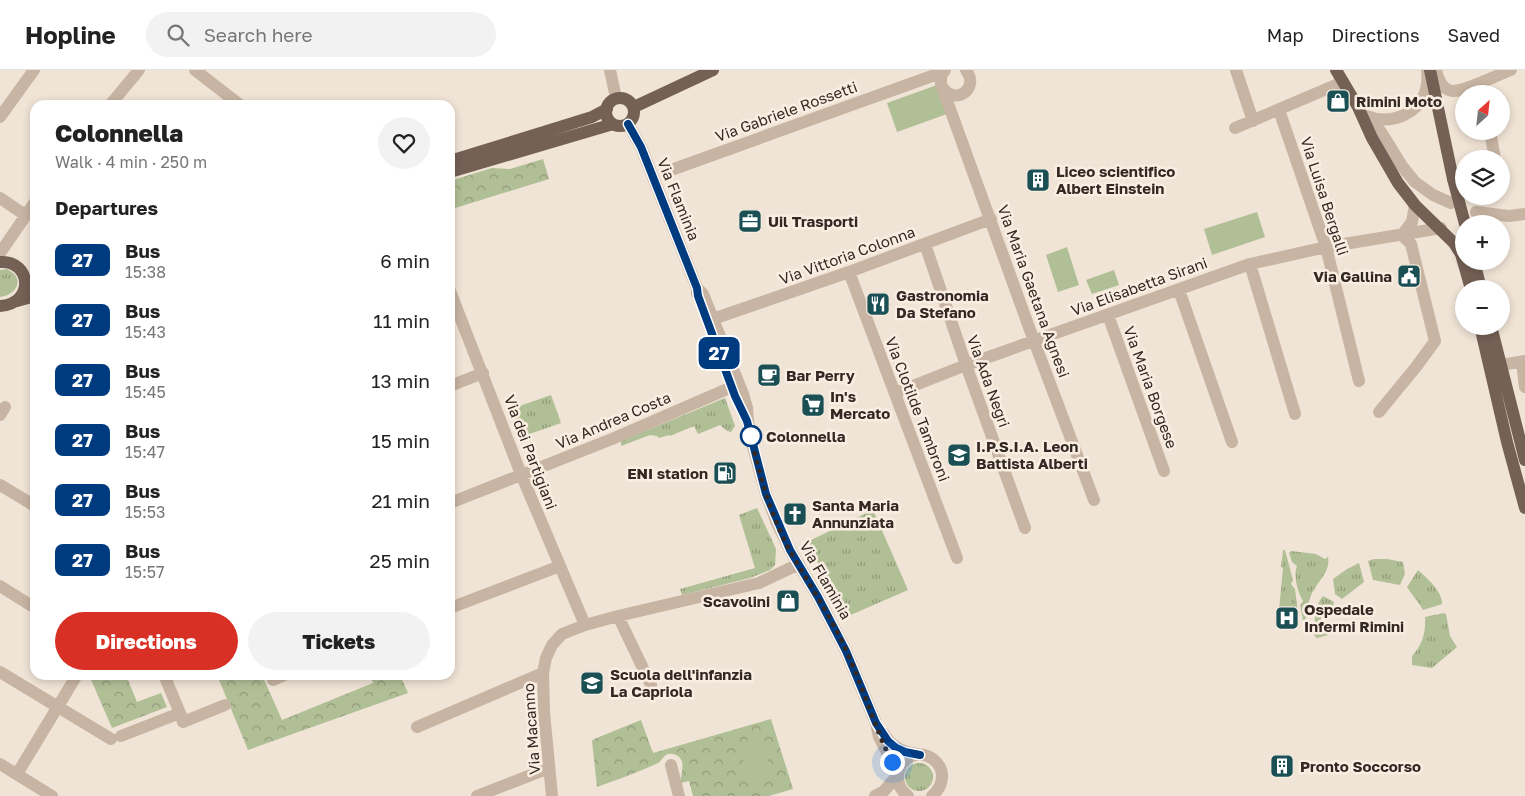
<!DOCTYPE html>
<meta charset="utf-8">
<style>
body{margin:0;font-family:"Golos Text",sans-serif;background:#f2f2f2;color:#222;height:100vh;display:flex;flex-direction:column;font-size:19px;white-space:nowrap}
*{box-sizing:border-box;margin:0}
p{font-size:16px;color:#767676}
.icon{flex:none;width:28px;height:28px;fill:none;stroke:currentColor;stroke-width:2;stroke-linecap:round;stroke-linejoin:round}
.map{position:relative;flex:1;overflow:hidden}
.side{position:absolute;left:30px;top:30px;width:425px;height:580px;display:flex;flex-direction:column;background:#fff;border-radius:15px;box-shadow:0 2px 8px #0003}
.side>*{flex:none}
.badge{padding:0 10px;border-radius:8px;font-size:18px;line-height:32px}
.needle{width:32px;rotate:27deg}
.buttons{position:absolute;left:1455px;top:15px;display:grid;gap:10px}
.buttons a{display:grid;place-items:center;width:55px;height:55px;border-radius:50%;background:#fff;box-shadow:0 2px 8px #0003;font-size:25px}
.you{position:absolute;width:25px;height:25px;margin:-12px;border:4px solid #fff;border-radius:50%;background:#1a73e8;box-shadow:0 0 0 8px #1a73e833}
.map>.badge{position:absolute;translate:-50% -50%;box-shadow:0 0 0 2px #fff}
h2{padding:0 25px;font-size:19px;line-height:45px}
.round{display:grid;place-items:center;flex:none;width:52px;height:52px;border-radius:26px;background:#f2f2f2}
.overview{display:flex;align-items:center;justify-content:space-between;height:85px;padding:0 25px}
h1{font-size:24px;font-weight:800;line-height:38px}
.button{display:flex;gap:10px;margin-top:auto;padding:10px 25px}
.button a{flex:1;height:58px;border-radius:30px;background:#d93025;color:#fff;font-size:20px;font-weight:800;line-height:58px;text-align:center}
.button a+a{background:#f2f2f2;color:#222}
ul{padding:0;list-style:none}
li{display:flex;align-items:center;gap:15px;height:60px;padding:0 25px}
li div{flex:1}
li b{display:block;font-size:19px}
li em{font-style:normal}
li .badge{min-width:55px;font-weight:700;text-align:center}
header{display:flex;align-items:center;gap:30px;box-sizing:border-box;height:70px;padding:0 25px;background:#fff;border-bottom:1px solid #e0e0e0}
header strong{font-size:24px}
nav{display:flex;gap:28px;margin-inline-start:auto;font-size:18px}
.search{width:350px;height:45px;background:#f2f2f2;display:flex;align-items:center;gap:12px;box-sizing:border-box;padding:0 18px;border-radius:28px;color:#767676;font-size:19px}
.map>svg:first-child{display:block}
</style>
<header>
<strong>Hopline</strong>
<div class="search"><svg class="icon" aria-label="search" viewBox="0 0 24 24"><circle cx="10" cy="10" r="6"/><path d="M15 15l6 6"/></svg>Search here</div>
<nav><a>Map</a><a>Directions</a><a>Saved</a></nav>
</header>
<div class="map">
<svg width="1525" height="726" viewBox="0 0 1525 726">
<defs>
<pattern id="grass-tufts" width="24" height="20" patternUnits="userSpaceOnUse" patternTransform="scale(1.25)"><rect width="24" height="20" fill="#b1bf96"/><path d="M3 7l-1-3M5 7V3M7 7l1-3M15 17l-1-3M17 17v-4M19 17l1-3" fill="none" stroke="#919b7a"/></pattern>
<pattern id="forest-crowns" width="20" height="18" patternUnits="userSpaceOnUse" patternTransform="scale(1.25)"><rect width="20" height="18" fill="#b1bf96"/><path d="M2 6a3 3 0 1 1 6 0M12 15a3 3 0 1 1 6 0" fill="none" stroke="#919b7a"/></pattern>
</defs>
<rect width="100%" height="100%" fill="#f0e4d6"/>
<path fill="url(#grass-tufts)" d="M7 199C26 208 17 225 0 227V200Z
M551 325 561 353 521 367 511 339Z
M725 328 735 356 731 362 727 361 720 355 698 364 694 356 670 366 669 365 659 368 657 366 650 365 621 376V371Z
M757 438 776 479 775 495 770 500 750 508 682 525 680 519 755 498 739 445Z
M873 440 908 520 846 547 807 472Z
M1283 480H1285L1293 510 1291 514 1295 519 1298 544 1279 540 1283 498 1281 497Z
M1291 481 1316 484 1325 489 1328 487C1331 501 1318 511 1312 523 1308 532 1307 541 1305 551L1303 550 1300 535 1303 531C1298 523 1293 506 1297 496L1292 492 1289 483Z
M1374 489H1387L1403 492 1405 504 1400 515 1373 510 1368 491Z
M1359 493 1364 512 1342 529 1335 524 1333 509 1347 499Z
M1418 500C1427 508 1443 522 1442 534L1423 540C1418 531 1412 525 1407 517Z
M1323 526 1334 532 1332 542 1321 544V550L1325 551 1330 554 1328 565 1317 568 1314 565C1315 553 1314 536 1323 526Z
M1444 543 1446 544 1450 566 1457 577 1432 598 1412 595V586C1422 575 1426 563 1425 547Z
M905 707a14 14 0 1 1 28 0a14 14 0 1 1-28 0Z"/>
<path fill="url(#forest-crowns)" d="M543 89 549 109 452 139 450 131V111L492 98 510 99Z
M89 605H126L137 632 161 623 167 637 112 658Z
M217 605H262L282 650 373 613 370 605H400L408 623 248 680Z
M771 649 793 719 769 726H693L689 711 681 713C680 705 686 693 679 687 676 684 672 683 668 684 662 686 662 692 656 694 638 702 617 710 597 717L592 671 594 669 641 650 653 683Z"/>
<path fill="#b1bf96" d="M937 15 947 44 897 62 887 33Z
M1257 142 1265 167 1212 185 1204 159Z
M1067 177 1079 215 1058 222 1046 185Z
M1114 200 1119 215 1092 224 1086 210Z
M759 666 772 701 750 709 737 674Z"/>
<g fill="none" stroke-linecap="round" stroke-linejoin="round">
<path stroke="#c8b4a2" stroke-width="12" d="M195 0 240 35
M610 0 616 28
M945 0 941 6V14L1034 271 1094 430
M1236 0 1253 51
M1436 0C1443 31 1460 21 1482 12 1492 8 1501 4 1511 0
M943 18C956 36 980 18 966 0
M110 35 139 0
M1279 40 1326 177 1359 311
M1364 45 1381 62 1402 96 1415 112 1433 125 1451 133
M1367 46C1385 54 1409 48 1421 31 1427 22 1428 10 1427 0
M0 47 34 0
M628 54 641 77 697 218V224
M1235 58 1343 12
M1490 61 1495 89
M671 100 932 6H941
M0 128 25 145
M1476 142 1509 146 1525 144
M1402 165 1412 152 1415 135
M925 174 966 295 1025 458
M0 183 35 132
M1250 194 1295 344
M849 202 957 488
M697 218 703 224 743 324 747 338 749 362 766 424 777 453 790 480 818 527 846 581 876 653 879 667 892 692 898 701
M1179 220 1232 372
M450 221 521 404 585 555
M1108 245 1164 401
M713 249 849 202 991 149
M1522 292 1525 317
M1501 295 1525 291
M450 316 483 303
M895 323 966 295 1250 194 1326 177 1441 158
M1379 342 1416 297 1435 271 1411 174 1402 165
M0 345 5 337
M0 415 35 436
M450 433 612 369 732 317
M0 516 35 538
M450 538 560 496
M618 546 651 615
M0 602 111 669
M273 610 284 605
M180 643 183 652 225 635
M417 657 543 603
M883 663C892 677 902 682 917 684
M121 666 180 643 164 605
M0 694 52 726
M671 695 679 726
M17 704 77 605
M477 726 549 698
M552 726 544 642 543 603 546 588 552 575 562 564 585 555 618 546 759 513 799 494
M875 726 884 721 897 706
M908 726C883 707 909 672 933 689 938 693 942 699 942 706 942 714 938 721 932 726"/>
<path stroke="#756055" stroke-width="12" d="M1336 0 1358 37 1372 68 1398 113 1415 135 1454 173 1461 184 1471 219
M1430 0 1453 109
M606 42a14 14 0 1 1 28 0a14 14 0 1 1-28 0Z
M634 37 713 0
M450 91 560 57 592 47 607 39
M450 102 613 54
M1474 191 1481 219
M0 192C32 190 35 234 0 236
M17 231 35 226
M1480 256 1507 372 1525 438
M1491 256 1525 390"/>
<path stroke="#756055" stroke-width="12" d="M1453 109 1465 154"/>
</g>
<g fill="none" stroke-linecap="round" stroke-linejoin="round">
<g stroke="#fff" stroke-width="11">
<path id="line" d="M628 54 641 77 697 218 698 226 735 326 747 351 766 424 790 480 818 527 846 581 876 653 888 671 896 678 905 682 920 685"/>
</g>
<use href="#line" stroke="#003b80" stroke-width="8"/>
<path stroke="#332924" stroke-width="5" stroke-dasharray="0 9" d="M751 366C759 405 771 446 790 481 809 514 830 545 846 580 863 617 874 656 892 692"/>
</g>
<defs>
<g id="shop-square" transform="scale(1.25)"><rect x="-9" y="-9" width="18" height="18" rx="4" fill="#1a4f54" stroke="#f9eee1"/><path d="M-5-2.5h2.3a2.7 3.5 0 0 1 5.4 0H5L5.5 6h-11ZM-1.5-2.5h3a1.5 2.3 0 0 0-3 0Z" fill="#fff"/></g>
<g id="building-square" transform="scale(1.25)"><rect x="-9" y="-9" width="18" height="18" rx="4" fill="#1a4f54" stroke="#f9eee1"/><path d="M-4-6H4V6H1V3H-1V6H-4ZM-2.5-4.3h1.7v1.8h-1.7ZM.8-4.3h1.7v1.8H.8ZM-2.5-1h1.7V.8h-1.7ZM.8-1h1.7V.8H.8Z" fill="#fff"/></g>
<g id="office-square" transform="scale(1.25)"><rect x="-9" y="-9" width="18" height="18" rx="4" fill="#1a4f54" stroke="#f9eee1"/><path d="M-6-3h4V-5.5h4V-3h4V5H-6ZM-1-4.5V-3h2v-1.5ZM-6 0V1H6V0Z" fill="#fff"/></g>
<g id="civic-square" transform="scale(1.25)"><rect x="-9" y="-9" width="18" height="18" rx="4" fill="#1a4f54" stroke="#f9eee1"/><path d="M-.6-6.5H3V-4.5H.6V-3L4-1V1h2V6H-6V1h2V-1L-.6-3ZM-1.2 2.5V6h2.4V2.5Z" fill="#fff"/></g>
<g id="restaurant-square" transform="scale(1.25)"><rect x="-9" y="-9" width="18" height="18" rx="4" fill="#1a4f54" stroke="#f9eee1"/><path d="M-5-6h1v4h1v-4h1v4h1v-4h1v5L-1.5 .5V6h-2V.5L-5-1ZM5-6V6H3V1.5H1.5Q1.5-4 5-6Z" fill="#fff"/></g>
<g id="cafe-square" transform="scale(1.25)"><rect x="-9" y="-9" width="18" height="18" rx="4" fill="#1a4f54" stroke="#f9eee1"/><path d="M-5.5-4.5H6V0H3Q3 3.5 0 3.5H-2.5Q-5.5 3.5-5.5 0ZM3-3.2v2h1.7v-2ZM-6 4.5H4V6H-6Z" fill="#fff"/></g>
<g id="supermarket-square" transform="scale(1.25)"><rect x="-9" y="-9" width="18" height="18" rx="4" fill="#1a4f54" stroke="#f9eee1"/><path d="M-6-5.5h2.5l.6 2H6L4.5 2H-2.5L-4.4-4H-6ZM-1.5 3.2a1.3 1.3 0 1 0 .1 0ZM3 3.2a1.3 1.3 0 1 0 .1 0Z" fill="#fff"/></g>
<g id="school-square" transform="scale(1.25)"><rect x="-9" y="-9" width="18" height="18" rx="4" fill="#1a4f54" stroke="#f9eee1"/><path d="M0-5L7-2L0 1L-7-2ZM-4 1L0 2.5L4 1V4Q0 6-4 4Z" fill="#fff"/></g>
<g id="fuel-square" transform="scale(1.25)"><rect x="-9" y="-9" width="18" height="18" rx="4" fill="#1a4f54" stroke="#f9eee1"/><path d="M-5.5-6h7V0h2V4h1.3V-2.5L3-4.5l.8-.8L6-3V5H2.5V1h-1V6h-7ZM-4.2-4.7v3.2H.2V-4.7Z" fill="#fff"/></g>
<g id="church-square" transform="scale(1.25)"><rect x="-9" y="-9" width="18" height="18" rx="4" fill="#1a4f54" stroke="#f9eee1"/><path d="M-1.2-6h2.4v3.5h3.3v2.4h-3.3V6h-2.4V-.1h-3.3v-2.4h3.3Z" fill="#fff"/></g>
<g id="hospital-square" transform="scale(1.25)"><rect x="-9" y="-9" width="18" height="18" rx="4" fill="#1a4f54" stroke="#f9eee1"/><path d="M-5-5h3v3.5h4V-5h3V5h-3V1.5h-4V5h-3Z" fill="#fff"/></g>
</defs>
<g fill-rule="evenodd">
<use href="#shop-square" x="1338" y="31"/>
<use href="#building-square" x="1038" y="110"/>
<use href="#office-square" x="750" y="151"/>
<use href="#civic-square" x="1409" y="206"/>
<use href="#restaurant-square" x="878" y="234"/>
<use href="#cafe-square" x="769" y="305"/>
<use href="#supermarket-square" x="813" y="335"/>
<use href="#school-square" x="959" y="385"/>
<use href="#fuel-square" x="725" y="403"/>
<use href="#church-square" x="795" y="444"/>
<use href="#shop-square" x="788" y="531"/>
<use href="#hospital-square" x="1287" y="548"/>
<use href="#school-square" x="592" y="613"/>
<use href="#building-square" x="1282" y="696"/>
</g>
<circle fill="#fff" stroke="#003b80" stroke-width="2.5" cx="751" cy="366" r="10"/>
<g text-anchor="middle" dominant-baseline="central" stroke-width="5" stroke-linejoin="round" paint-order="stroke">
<g font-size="15" font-weight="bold" fill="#332924" stroke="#f9eee1" text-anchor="start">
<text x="1356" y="31">Rimini Moto</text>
<text x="1056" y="101">Liceo scientifico<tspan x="1056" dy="17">Albert Einstein</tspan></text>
<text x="768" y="151">Uil Trasporti</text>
<text x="1392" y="206" text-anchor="end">Via Gallina</text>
<text x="896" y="225">Gastronomia<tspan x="896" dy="17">Da Stefano</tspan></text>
<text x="786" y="305">Bar Perry</text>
<text x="830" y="326">In's<tspan x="830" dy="17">Mercato</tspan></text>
<text x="976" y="376">I.P.S.I.A. Leon<tspan x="976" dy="17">Battista Alberti</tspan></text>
<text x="708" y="403" text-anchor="end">ENI station</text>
<text x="812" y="435">Santa Maria<tspan x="812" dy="17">Annunziata</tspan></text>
<text x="770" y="531" text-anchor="end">Scavolini</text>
<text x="1304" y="539">Ospedale<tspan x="1304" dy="17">Infermi Rimini</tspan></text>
<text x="610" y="604">Scuola dell'infanzia<tspan x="610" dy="17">La Capriola</tspan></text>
<text x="1300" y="696">Pronto Soccorso</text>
</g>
<g font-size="15" fill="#332924" stroke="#f9eee1">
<text transform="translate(786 41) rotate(-20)">Via Gabriele Rossetti</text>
<text transform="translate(1325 126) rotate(72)">Via Luisa Bergalli</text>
<text transform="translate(679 129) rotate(68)">Via Flaminia</text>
<text transform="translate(847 185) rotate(-20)">Via Vittoria Colonna</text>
<text transform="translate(1139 216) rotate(-20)">Via Elisabetta Sirani</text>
<text transform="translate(1034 221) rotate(70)">Via Maria Gaetana Agnesi</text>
<text transform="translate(989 311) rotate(70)">Via Ada Negri</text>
<text transform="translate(1151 317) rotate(70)">Via Maria Borgese</text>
<text transform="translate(918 339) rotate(69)">Via Clotilde Tambroni</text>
<text transform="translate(613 350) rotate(-23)">Via Andrea Costa</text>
<text transform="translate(531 382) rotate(69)">Via dei Partigiani</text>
<text transform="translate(826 510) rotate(60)">Via Flaminia</text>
<text transform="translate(531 659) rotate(-94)">Via Macanno</text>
</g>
<g font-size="15" font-weight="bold" fill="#332924" stroke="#f9eee1" text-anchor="start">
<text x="766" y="366">Colonnella</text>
</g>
</g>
</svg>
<div class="buttons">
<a><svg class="needle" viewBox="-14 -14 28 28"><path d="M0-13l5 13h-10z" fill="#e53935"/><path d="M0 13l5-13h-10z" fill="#767676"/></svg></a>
<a><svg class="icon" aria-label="layers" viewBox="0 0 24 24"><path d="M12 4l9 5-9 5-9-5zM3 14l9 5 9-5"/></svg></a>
<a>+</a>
<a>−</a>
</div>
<div class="you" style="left:892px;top:692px"></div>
<b class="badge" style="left:719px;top:283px;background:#003b80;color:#fff">27</b>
<section class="side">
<div class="overview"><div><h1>Colonnella</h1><p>Walk · 4 min · 250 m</p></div><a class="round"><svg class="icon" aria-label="heart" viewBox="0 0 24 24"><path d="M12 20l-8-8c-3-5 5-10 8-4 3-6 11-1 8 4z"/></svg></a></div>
<h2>Departures</h2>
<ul>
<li><span class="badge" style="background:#003b80;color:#fff">27</span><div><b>Bus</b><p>15:38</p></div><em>6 min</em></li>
<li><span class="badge" style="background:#003b80;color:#fff">27</span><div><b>Bus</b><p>15:43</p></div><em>11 min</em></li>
<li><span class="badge" style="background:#003b80;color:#fff">27</span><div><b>Bus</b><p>15:45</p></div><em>13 min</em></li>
<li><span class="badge" style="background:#003b80;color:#fff">27</span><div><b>Bus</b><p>15:47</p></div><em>15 min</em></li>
<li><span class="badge" style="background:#003b80;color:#fff">27</span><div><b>Bus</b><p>15:53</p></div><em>21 min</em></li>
<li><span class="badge" style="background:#003b80;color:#fff">27</span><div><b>Bus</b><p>15:57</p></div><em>25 min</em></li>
</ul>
<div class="button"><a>Directions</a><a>Tickets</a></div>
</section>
</div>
